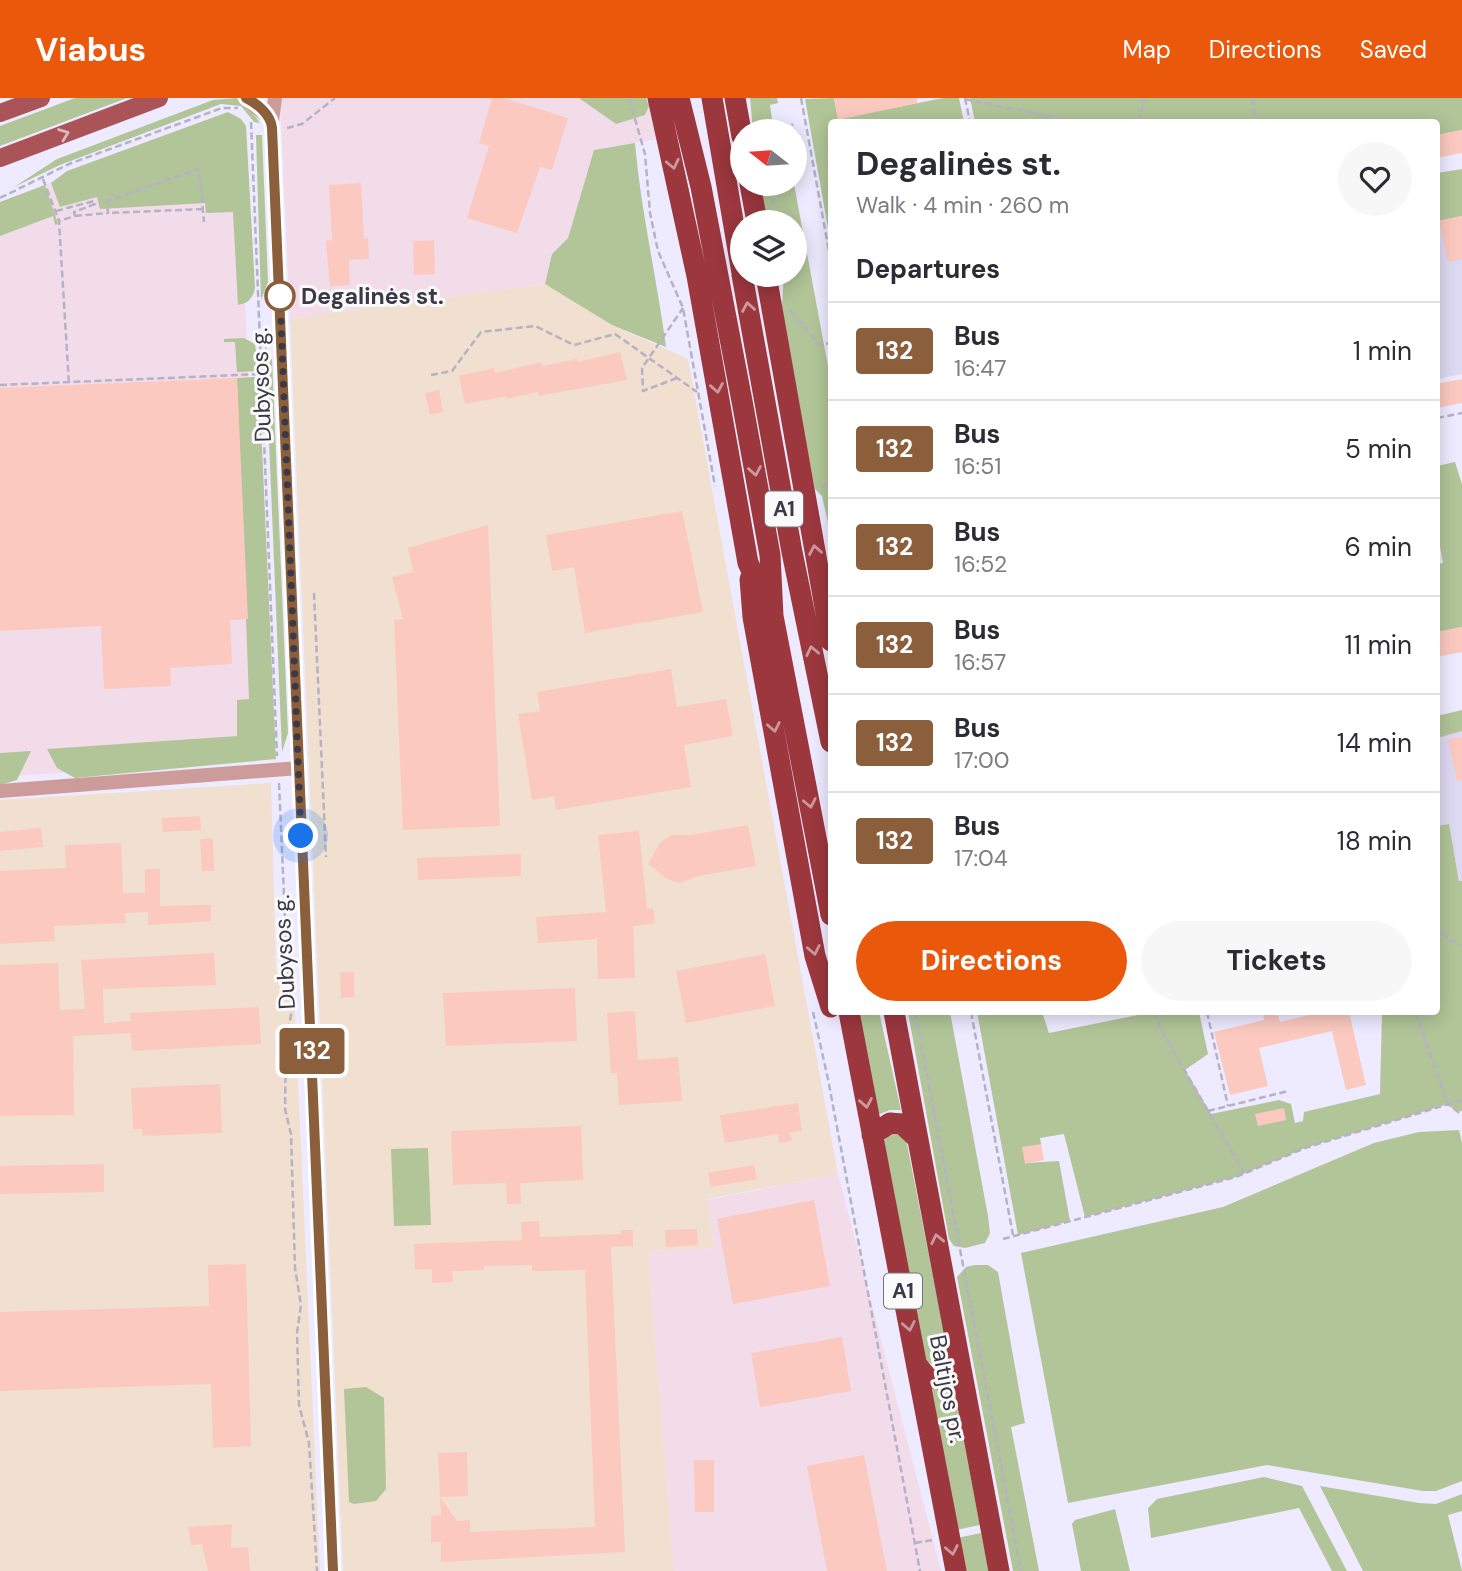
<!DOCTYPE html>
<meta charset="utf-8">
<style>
body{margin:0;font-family:"DM Sans",sans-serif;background:#f7f7f7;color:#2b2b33;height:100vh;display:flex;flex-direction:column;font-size:26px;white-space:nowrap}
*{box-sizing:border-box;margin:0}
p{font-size:23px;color:#7c7c81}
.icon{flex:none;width:38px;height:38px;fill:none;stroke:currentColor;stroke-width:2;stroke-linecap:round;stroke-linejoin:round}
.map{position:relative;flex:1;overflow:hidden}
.side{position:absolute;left:828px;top:21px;width:612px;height:896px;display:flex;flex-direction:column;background:#fff;border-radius:7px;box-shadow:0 4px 18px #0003}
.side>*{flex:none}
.badge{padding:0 14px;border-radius:5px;font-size:24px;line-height:46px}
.needle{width:46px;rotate:287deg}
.controls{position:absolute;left:730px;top:21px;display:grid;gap:14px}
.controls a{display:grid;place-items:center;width:77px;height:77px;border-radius:50%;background:#fff;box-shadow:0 4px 18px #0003;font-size:35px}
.you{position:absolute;width:35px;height:35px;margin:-18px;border:5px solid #fff;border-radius:50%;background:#1a73e8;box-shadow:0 0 0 10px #1a73e833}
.map>.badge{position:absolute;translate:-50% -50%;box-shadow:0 0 0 4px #fff}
h2{padding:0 28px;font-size:26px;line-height:63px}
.round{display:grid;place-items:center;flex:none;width:74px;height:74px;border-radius:37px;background:#f7f7f7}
.head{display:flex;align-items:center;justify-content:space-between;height:119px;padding:0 28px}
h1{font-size:33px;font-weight:700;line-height:52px}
.button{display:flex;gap:14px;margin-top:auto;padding:14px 28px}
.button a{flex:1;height:80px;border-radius:42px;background:#ea580c;color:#fff;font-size:28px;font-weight:700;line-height:80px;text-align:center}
.button a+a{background:#f7f7f7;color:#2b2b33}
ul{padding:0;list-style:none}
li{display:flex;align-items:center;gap:21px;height:98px;padding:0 28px;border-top:2px solid #e1e1e2}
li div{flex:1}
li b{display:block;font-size:26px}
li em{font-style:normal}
li .badge{min-width:77px;font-weight:700;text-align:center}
header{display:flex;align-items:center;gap:42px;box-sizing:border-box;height:98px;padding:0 35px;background:#ea580c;color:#fff}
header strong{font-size:33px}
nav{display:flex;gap:38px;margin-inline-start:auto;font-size:24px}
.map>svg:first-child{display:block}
</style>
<header>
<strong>Viabus</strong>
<nav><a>Map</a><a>Directions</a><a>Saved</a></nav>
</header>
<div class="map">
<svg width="1462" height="1473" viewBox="0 0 1462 1473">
<rect width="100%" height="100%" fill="#eeeaff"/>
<path fill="#f2dce9" d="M280 0H646L657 41 594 52 568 140 552 156 545 186 290 221Z
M216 22 238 34 264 661 0 679V104Z
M838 1076 941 1473H674L648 1153 714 1150 707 1102Z"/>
<path fill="#f1e0cf" d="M545 186 612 227 688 261 838 1076 707 1101 714 1150 648 1153 674 1473H343L290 221Z
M271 685 276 874 293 872 320 1473H0V702Z"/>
<path fill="#ded9f2" d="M1462 94V276L1437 281V100Z
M1462 620V783L1460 784 1448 726 1437 728V625Z"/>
<path fill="#b1c598" d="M75 0H127L0 48V28Z
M236 0 245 4 260 25 254 24 241 8 221 6 60 67 14 89 57 61 213 2Z
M579 0H646L649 8 645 17 616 26Z
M750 0H777L778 5 770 7 773 29 784 33H753Z
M834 0 838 21 943 0H959L964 24H831V147L805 1Z
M970 0H1462V32L1437 37V24H975Z
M228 14 241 21 246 28 255 190C253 200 249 205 238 207L233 114 206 115 205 105 100 111 97 99 60 109 51 85 67 73Z
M256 37H262L268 184 261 202Z
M635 45C641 114 657 181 666 249L612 227 545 186 552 156 568 140 594 52Z
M1462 71V118L1437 123V75Z
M757 86H794L831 284V438L822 398 815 391 781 220 784 177H794V124H776L767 119Z
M45 87 58 126 55 127 53 118 0 138V104Z
M244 240 255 246 259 273 237 274 235 244H224V241Z
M265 247 272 262 288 635 282 654Z
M254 279 259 282 276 661 75 680 57 670 47 651 237 638V602L249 601 237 280Z
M1455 364 1462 386V529L1437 534V466L1443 465 1437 432V368Z
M1462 612V633L1437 640V618Z
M31 653 17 682 0 687V655Z
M1449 726 1459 783H1462V1013H1455L1448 1006 1305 1050 1236 1079 1085 1119 1064 1036 1040 1040 1041 1046 1026 1065 1059 1063 1070 1123 1018 1137 977 914H1042L1049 935 1138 917V914H1199L1208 956 1185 972 1211 1016 1279 1002 1291 1006 1295 1025 1303 1023 1304 1014 1380 996 1382 914H1437V728Z
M859 914H879L901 1012H890L877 1017Z
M908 914H950L988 1118 990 1135 985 1145 965 1150 954 1148 949 1141Z
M1459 1032 1462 1045V1383L1436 1393H1423L1267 1367 1068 1405 1021 1155 1223 1109 1374 1045 1419 1034Z
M897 1035 906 1041 948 1255 942 1265 934 1267 926 1263 883 1044 890 1036Z
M428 1050 431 1127 394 1128 391 1051Z
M975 1167H988L998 1174 1025 1325 1011 1329 1039 1473H1013L957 1179 966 1169Z
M952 1283 980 1427 956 1432 930 1291Z
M366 1289 384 1300 386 1391 376 1403 354 1406 349 1404 344 1291Z
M1264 1379 1302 1388 1347 1473H1332L1299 1410 1151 1440 1148 1410 1157 1401Z
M1320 1388 1419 1405 1436 1406 1462 1396V1413L1448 1417 1462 1473H1363Z
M1115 1411 1130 1473H1081L1072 1426 1075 1422Z
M981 1435 989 1473H964L957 1440Z"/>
<path fill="#fbc9bf" d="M492 0H504L568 20 552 72 540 69 517 135 467 120 489 48 479 45Z
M834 0H917V5L838 22Z
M1462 32V55L1437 60V37Z
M361 85 364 141 368 140 369 161 349 162 350 187 330 188 326 143 332 142 329 87Z
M1462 118V161L1448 164 1439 123Z
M434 142 435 176 414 177 413 143Z
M620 254 627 282 538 298V294L506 301V298L465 306 459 278 494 270 495 275 541 264 542 268 577 261 578 264Z
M237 280 248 521 230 522 232 566 170 570 171 588 104 591 101 528 0 533V290Z
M1462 281V305L1437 310V286Z
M439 292 443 314 430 317 425 295Z
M682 413 703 514 585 535 574 469 552 473 546 437Z
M488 427 500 728 403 732 394 522 403 521 392 479 413 474 408 450Z
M1462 529V554L1437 559V534Z
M671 571 677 609 726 601 733 638 684 647 691 689 556 712 554 698 532 702 518 616 540 613 537 594Z
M1462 639V682L1457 683 1448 641Z
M200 718 201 732 163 734 162 720Z
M748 727 756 768 698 778 680 785 667 781 648 766 660 745 671 737H691Z
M41 730 43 749 0 753V734Z
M639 733 647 811 653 810 655 825 633 828 635 880 598 881 597 841 538 845 536 819 606 814 598 737Z
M213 740 214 773H202L200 741Z
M121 745 123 795H145V771H160V808L211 807V823L148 827V814L125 815 126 825 54 828 55 843 0 846V773L66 770 65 747Z
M521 756V778L418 782 417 760Z
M214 855 216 887 103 891 104 925 131 923 130 915 259 909 261 946 132 953 131 935 73 938 74 1017 0 1018V867L58 865 60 912 85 911 81 862Z
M765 856 775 908 686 925 676 873Z
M340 874H354V899L341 900Z
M575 890 577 943 446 948 443 895Z
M635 913 638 962 678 959 682 1003 619 1007 617 975H611L607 915Z
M1263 914H1277L1280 924 1322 914H1349L1366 987 1346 992 1332 933 1259 950 1268 988 1230 997 1214 934 1264 922Z
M220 986 222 1035 143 1038 142 1031H133L131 990Z
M798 1005 802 1033 790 1034 792 1043 779 1045 778 1036 725 1045 720 1017Z
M1284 1010 1286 1022 1258 1028 1255 1016Z
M581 1028 583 1082 520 1085 521 1106H507L506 1085 453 1087 451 1033Z
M1041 1046 1044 1062 1025 1066 1022 1049Z
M104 1066V1094L0 1096V1068Z
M754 1067 757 1081 711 1089 708 1075Z
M814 1102 830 1188 733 1206 717 1121Z
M539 1123 540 1139 621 1136V1132H633V1148L611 1149 625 1454 441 1464V1444H431V1418L441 1417 440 1399 457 1423 470 1422V1434L595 1429 585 1172 532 1173V1167L484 1168V1172L452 1173 453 1184 432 1185V1171L415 1172 414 1146 522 1142 521 1124Z
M697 1131 698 1147 666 1149 665 1132Z
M246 1166 251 1348 213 1350 211 1286 0 1293V1214L209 1208 208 1167Z
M842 1239 851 1293 760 1309 751 1255Z
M467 1354 468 1398 440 1399 438 1355Z
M864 1357 887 1473H827L807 1368Z
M694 1362H714V1414H695Z
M232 1426 231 1450 248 1449 250 1473H208L202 1446 191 1447 188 1429Z"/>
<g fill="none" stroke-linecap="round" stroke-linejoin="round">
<path stroke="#b6b2c5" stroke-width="2.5" stroke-dasharray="7 3.5" stroke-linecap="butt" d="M629 0 645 56 650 115 658 153 683 210 715 388
M801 0 831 164
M965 0 970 24
M1252 0 1256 24
M965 1 1077 24
M251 24 277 658
M1139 24 1144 0
M287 30 302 26 335 0
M783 33 793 26
M43 81 59 123 69 287
M0 100 69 66 222 10H238
M773 107 775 86
M203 111 108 115 107 103 199 71 204 124
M56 113 94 103 95 106 74 114 75 118 59 123
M75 118 108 115
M790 212 819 247 831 245
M431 277 452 273 481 234 535 228 574 247 615 236 697 294
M677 280 643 293 642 270 683 210
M0 287 262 276
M1437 320 1462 315
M822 390 831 380
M314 495 326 759
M279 685 287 865 292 911 286 945 285 1011 291 1036 295 1170 301 1207 297 1235 299 1307 309 1345 317 1473
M1437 826 1448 841 1462 848
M813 914 828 981 920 1473
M915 914 1021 1473
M971 914 1013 1137
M1155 914 1159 928 1244 1075
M1207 914 1228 1008
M1415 914 1448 1006 1462 1017
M1208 1013 1288 993
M1003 1141 1236 1079 1305 1050 1462 1002
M915 1445 932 1442"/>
<path stroke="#ce9b9b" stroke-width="14" d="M246 0 272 23
M275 0 272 23 333 1473
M0 693 299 670"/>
<path stroke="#aa5457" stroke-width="18" d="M0 15 41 0
M0 60 159 0"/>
<path stroke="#9c373e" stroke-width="21" d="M658 0 697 178 748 465 769 509
M679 0 701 89 742 303 770 457 773 518 831 817
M712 0 742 175
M735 0 742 39
M750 86 757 124
M742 177 792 454 831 644
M766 177 831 543
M750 481 753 519 815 858 831 909
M849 914 956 1473
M894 914 999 1473
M872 1037 890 1025 902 1026 915 1038
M917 1267 926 1278 938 1281 951 1272 957 1256"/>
</g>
<defs><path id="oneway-chevron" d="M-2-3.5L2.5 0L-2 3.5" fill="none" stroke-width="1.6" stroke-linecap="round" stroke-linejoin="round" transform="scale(1.75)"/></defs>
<use stroke="#dab8b9" href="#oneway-chevron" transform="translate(64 36) rotate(-21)"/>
<g stroke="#cb989c">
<use href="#oneway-chevron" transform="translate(673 66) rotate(78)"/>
<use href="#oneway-chevron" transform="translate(748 209) rotate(-100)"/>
<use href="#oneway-chevron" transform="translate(717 290) rotate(80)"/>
<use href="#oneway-chevron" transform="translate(755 373) rotate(80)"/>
<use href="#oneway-chevron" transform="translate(815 452) rotate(-100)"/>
<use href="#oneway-chevron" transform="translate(812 553) rotate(-102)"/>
<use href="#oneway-chevron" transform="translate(774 629) rotate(79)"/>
<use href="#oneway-chevron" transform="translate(810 705) rotate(79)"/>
<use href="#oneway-chevron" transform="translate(814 852) rotate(79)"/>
<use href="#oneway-chevron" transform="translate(866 1005) rotate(80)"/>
<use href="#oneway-chevron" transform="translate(937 1141) rotate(-102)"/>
<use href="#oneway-chevron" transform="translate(909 1228) rotate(79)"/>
<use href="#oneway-chevron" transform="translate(952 1452) rotate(79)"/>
</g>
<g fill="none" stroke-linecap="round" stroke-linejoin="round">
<g stroke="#fff" stroke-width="16">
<path id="line" d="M246 0C258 6 271 17 272 30L333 1473"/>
</g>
<use href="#line" stroke="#8b5e3c" stroke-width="10"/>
<path stroke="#3c3947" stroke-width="7" stroke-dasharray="0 12.6" d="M280 198 301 738"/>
</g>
<circle fill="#fff" stroke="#8b5e3c" stroke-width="3.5" cx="280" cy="198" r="14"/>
<g text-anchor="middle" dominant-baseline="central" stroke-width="6" stroke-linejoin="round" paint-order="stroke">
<g fill="#fafafa" stroke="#75737d" stroke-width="2">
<rect x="765" y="393.5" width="38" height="35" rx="5"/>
<rect x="884" y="1175.5" width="38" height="35" rx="5"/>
</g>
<g font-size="21" font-weight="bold" fill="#3c3947">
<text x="784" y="411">A1</text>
<text x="903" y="1193">A1</text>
</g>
<g font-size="23" font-weight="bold" fill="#3c3947" stroke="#fafafa" text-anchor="start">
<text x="301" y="198">Degalinės st.</text>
</g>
<g font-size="23" fill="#3c3947" stroke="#fafafa">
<text transform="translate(261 287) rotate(-92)">Dubysos g.</text>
<text transform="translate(284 854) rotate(-93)">Dubysos g.</text>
<text transform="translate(948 1291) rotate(79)">Baltijos pr.</text>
</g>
</g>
</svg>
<div class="controls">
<a><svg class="needle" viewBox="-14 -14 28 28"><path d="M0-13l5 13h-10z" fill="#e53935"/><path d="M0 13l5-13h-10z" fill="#7c7c81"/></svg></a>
<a><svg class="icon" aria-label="layers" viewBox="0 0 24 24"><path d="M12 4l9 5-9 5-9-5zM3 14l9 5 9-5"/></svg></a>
</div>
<div class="you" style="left:301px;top:738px"></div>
<b class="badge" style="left:312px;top:953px;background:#8b5e3c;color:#fff">132</b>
<section class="side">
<div class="head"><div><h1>Degalinės st.</h1><p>Walk · 4 min · 260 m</p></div><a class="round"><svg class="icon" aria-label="heart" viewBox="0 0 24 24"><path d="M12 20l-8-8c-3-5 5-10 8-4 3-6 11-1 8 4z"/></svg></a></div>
<h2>Departures</h2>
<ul>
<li><span class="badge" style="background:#8b5e3c;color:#fff">132</span><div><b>Bus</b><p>16:47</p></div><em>1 min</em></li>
<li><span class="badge" style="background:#8b5e3c;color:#fff">132</span><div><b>Bus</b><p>16:51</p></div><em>5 min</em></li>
<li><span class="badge" style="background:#8b5e3c;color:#fff">132</span><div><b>Bus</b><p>16:52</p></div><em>6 min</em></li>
<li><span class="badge" style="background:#8b5e3c;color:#fff">132</span><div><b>Bus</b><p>16:57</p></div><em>11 min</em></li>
<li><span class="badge" style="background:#8b5e3c;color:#fff">132</span><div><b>Bus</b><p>17:00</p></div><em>14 min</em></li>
<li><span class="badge" style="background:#8b5e3c;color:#fff">132</span><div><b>Bus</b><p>17:04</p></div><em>18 min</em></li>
</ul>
<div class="button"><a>Directions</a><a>Tickets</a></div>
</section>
</div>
